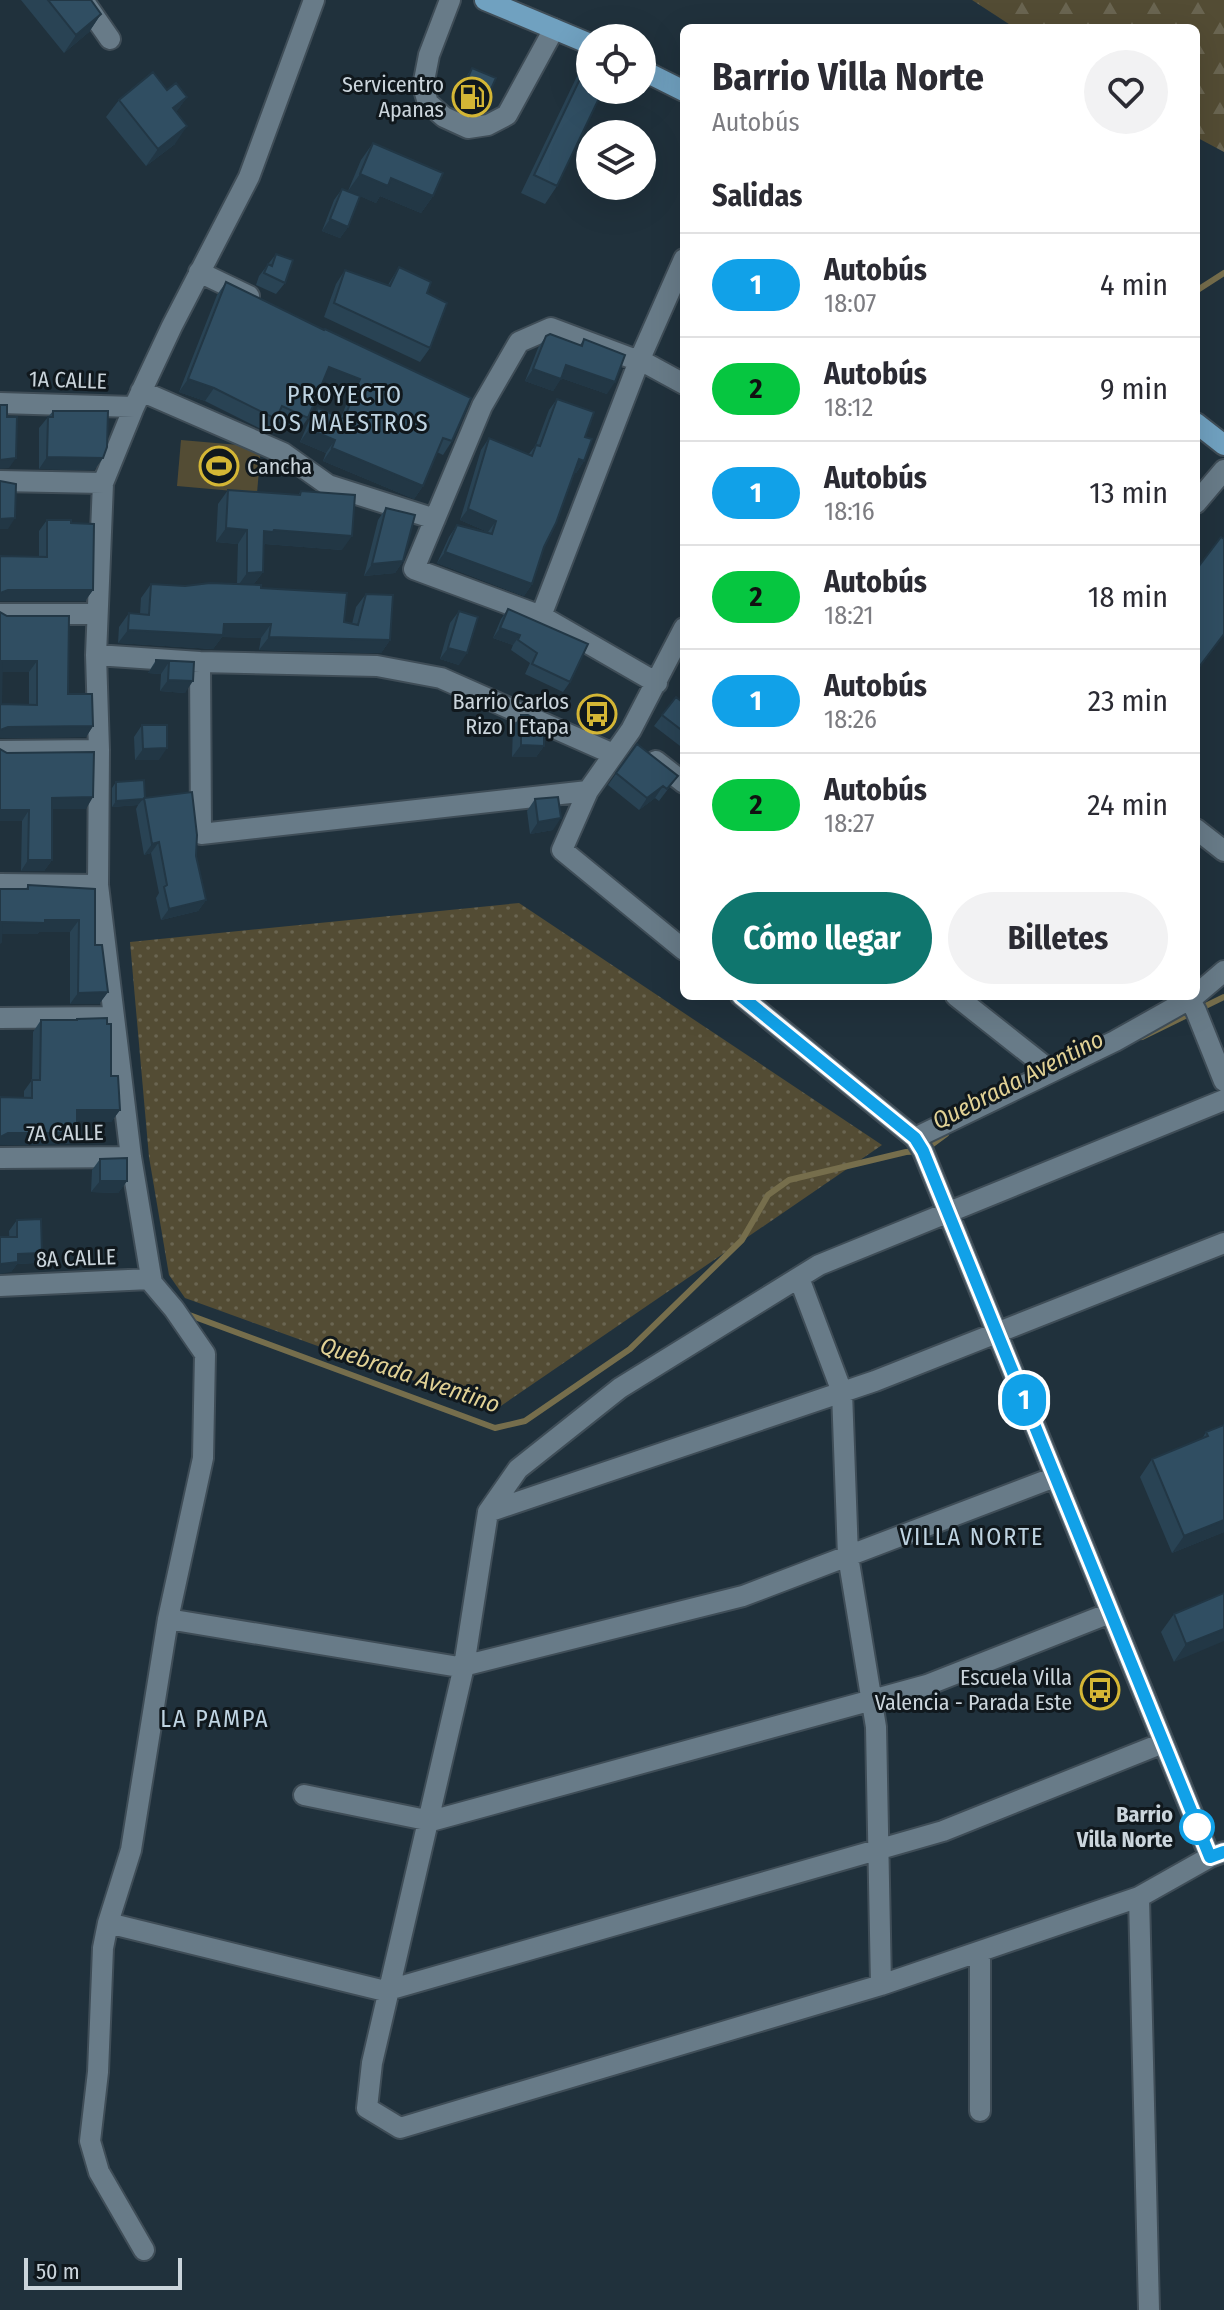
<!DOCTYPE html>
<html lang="es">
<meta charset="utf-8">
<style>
body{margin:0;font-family:"Fira Sans Condensed",sans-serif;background:#f2f2f3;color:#2b2b33;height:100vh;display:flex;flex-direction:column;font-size:30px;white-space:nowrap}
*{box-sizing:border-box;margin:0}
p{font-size:26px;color:#7c7c81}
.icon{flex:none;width:44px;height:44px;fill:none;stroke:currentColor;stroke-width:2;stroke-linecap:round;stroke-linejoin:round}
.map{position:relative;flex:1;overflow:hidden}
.details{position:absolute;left:680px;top:24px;width:520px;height:976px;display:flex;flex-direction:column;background:#fff;border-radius:12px;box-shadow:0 8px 32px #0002}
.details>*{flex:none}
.badge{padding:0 16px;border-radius:26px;font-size:28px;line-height:52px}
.fabs{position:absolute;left:576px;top:24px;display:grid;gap:16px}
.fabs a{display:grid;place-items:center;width:80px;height:80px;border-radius:50%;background:#fff;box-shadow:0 8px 32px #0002;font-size:40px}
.scale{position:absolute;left:24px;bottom:20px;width:158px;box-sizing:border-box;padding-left:8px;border:4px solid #cbd5dc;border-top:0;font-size:22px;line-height:28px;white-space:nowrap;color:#cbd5dc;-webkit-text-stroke:6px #10181d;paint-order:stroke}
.map>.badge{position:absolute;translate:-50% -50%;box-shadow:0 0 0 4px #fff}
h2{padding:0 32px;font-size:30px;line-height:72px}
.round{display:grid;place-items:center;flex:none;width:84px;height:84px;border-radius:42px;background:#f2f2f3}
.headline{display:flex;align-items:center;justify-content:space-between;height:136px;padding:0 32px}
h1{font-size:38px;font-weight:700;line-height:60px}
.cta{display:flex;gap:16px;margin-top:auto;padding:16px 32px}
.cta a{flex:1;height:92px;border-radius:48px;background:#0f766e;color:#fff;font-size:32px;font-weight:700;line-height:92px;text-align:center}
.cta a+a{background:#f2f2f3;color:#2b2b33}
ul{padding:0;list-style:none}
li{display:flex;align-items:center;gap:24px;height:104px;padding:0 32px;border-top:2px solid #e1e1e2}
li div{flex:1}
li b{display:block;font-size:30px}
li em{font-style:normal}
li .badge{min-width:88px;font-weight:700;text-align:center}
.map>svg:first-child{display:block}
</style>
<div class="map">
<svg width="1224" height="2310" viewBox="0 0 1224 2310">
<defs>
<pattern id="grass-dots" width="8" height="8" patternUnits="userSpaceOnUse" patternTransform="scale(2)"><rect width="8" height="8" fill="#534c34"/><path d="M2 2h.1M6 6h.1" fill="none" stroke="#6a6551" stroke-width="1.8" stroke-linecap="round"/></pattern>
<pattern id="forest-firs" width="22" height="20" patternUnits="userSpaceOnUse" patternTransform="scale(2)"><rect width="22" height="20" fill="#534c34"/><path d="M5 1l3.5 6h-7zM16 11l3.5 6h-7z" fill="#6a6551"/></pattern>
</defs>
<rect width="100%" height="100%" fill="#20313c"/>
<path fill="url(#grass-dots)" d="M519 903 882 1145 495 1410 185 1298 169 1275 149 1157 130 942Z"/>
<path fill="url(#forest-firs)" d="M972 0H1224V152L1196 137V28H1015Z"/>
<path fill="#534c34" d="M181 440 261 447 257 493 177 486Z"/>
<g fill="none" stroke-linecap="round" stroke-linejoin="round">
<path stroke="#766e4c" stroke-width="6" d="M1196 291 1224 273
M1142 1037 1224 997
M184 1313 495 1428 525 1421 630 1349 742 1240 768 1195 789 1180 906 1152 923 1151 946 1134"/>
<g stroke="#3f4d57" stroke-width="24">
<path id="minor" d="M83 0 110 39
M450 0 429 55 423 86 428 103 444 117 468 128 488 125 507 115 554 29
M199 272 249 296
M640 360 684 384
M639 361 551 328 519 342 482 406 414 569 541 616 657 683
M141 391 283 453 328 485 435 519
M0 403 134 407
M0 481 103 483
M1196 503 1224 470
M0 614H96
M541 616 639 361 684 259
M684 628 631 730 588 791 562 850 684 950
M96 655 200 662 377 666 441 678 613 754
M200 662 201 834 588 791
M0 751 99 750
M656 761 684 783
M1196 829 1224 851
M0 884 98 885
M1196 995 1224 971
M741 996 915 1138 923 1151 1210 1857
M956 996 1051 1071
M1186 996 1190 1000 1196 1011 1224 1081
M0 1018 114 1017
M1224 1100 819 1265 620 1388 518 1469 488 1512 464 1666 372 2063 367 2108 400 2128 881 1985 1139 1897 1210 1857 1224 1852
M915 1138 1115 1041 1195 996
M0 1158 131 1157
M799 1278 842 1392 848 1556 876 1727 881 1985
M0 1286 150 1279 152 1283
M488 1512 875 1381 1224 1243
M168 1619 459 1667 743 1596 1055 1477
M304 1795 431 1821 927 1685 1110 1613
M1139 1897 1149 2310
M108 1923 385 1991 943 1831 1163 1743
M980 1952V2111
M144 2250 99 2172 90 2141 98 2072 103 1948 108 1923 131 1850 168 1619 203 1458 205 1354 174 1309 152 1283 131 1157 98 885 99 750 96 655 103 483 134 407 172 326 249 177 314 0"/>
</g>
<g stroke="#3f4d57" stroke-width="24">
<path id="major" d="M485 0 590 44
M642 70 684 91
M1196 423 1224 445"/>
</g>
<use href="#minor" stroke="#687b88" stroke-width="20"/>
<use href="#major" stroke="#70a1c0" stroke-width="20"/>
</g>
<path fill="#294354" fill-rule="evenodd" d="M21 0H91L101 14 89 32 64 53Z
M590 57 557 186 545 204 521 193 579 72Z
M472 68 479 113 470 115 454 107 468 74Z
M167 90 187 97 176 112 175 144 146 166 106 117 119 100Z
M373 143 433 196 421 213 380 196 376 203 360 196 348 227 340 238 322 231 334 200 342 189 348 191 361 160Z
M276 254 285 283 276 294 256 285 259 276Z
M399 267 427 293 430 348 420 362 324 317 336 284 345 270 388 285Z
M226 282 452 441 443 455 437 452 423 486 414 499 323 461 326 453 300 442 309 421 318 408 341 418 351 392 323 381 308 418 299 431 275 420 267 432 205 401 179 392 217 295Z
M546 336 580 345 584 339 607 394 561 378 553 391 525 381 538 348Z
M557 399 585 437 584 461 576 473 574 472 544 547 532 584 524 596 437 563 449 537 457 525 488 532 460 520 481 450 489 438 528 455 536 445 549 410Z
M53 411 103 458 94 470 39 469V428Z
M228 490 298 495 301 491 342 550 265 544 263 546V572L253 585 344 622 352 624 356 607 366 594 390 640 381 653 259 650 261 638 222 637 213 649 118 643 119 627 129 613 140 614 141 598 151 584 185 586 237 584 238 544 216 542 218 504Z
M386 508 403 561 395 573 364 576 378 520Z
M47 520 71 523 93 590 85 601H0L39 557V531Z
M508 609 570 682 563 692 525 674 530 663 511 650 513 645 493 638 501 619Z
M459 611V665L440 659 450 623Z
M0 612 93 726 86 737 0 738ZM1 672H29V705L1 704Z
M156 660 194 662 185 693 160 691 161 674 148 673Z
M684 694V749L654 726 676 697 680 700Z
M521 715 544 746 536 757H512L513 727Z
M142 725 159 760H135L134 737Z
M637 744 678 776 659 801 655 798 639 810 608 785Z
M0 749 86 809H52V860L44 871H21L22 821Z
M116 782 145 798 196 856 206 900 198 911 161 920 156 898 159 893 151 853 144 855 136 809 138 805 112 807V788Z
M535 799 553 830 530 834 527 811Z
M28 885 95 889V945L108 992 99 1004H70V932H39L37 934H1V942L0 944V889H26Z
M77 1019 111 1076 120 1110 111 1122 77 1121 69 1144 0 1145V1097L24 1098V1091L32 1080 33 1032 41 1020H76Z
M100 1159 127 1181 118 1193 91 1192 92 1170Z
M17 1220 42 1253 35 1263 17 1264 11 1272 9 1231Z
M1224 1425V1532L1172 1553 1140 1477 1152 1459 1202 1439 1206 1432Z
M1224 1593 1174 1662 1161 1632 1174 1614Z"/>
<path fill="#223745" d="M101 14 89 32 64 53 76 35Z
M187 97 175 114 173 108Z
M483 107 479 113 470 115 474 109Z
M187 126 175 144 146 166 158 149Z
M360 174 391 178 433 196 421 213 380 196 376 203 348 191Z
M330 219 348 227 340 238 322 231Z
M566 365 615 382 607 394 558 377Z
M329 367 360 379 351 392 320 380Z
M533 369 561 379 553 391 525 381Z
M188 379 214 388 205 401 179 392Z
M309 429 335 440 326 453 300 442Z
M332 448 423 486 414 499 323 461Z
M47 457 103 458 94 470 39 469Z
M16 458 9 468 0 469V460Z
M579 459 584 461 576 473 571 471Z
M468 509 496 521 488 532 460 520Z
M15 518 8 529H0V519Z
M226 528 247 530 238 544 216 542Z
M274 530 352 536 342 550 265 544 264 546V531Z
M445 552 532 584 524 596 437 563Z
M403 561 395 573 364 576 372 564Z
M263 572 253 585 237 587 247 573Z
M8 590H93L85 601H0V593Z
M224 624H271L261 638 222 637 213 649 118 643 128 630Z
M500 628 520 635 513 645 493 638Z
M1224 634V636L1196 672V671Z
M269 637 390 640 381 653 259 650Z
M448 648 467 653 459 665 440 659Z
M2 661H37L29 672H0Z
M156 662H169L161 674 148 673Z
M168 680 193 681 185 693 160 691Z
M93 726 86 737 0 738V730L8 727Z
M521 745 544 746 536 757H512Z
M167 748 159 760H135L143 749Z
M663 786 655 798 639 810 647 798Z
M93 797 86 809H45L52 798Z
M143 799 138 805 112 807 116 801Z
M0 810H29L22 821H0Z
M561 818 553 830 530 834 538 822Z
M159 842 151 853 144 855 152 844Z
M28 860H52L44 871H21Z
M206 900 198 911 161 920 169 909Z
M45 920H79L70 932H39L37 934H0L2 922Z
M108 992 99 1004H70L78 993Z
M77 1110H120L111 1122 69 1121Z
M8 1133H77L69 1144 0 1145V1137Z
M100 1181H127L118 1193 91 1192Z
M42 1253 35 1263 17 1264 11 1272 0 1274V1265L18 1254Z
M1224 1520V1532L1172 1553 1184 1536Z
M1224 1629V1641L1174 1662 1186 1644Z"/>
<path fill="#304e62" stroke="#223745" stroke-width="2" fill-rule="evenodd" d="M48 0H91L101 14 76 35Z
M590 58V90H603L557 186 534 175Z
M472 68 496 78 483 107 474 109 458 101Z
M153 72 167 90 176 83 187 97 173 108 187 126 158 149 119 100Z
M373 143 443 173 433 196 391 178 388 186 360 174Z
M342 189 360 196 348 227 330 219Z
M276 254 293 260 285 283 264 273 268 264 272 266Z
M399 267 431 282 427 293 447 303 430 348 334 303 345 270 390 286Z
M226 282 324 330 325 329 471 398 452 441 443 438 423 486 332 448 335 440 309 429 318 408 344 419 360 379 329 367 308 418 282 406 276 419 214 388 188 379Z
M550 334 582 346 584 339 625 355 615 382 566 365 561 379 533 369 546 336Z
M557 399 594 412 585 437 592 439 584 461 579 459 556 523 544 547 532 584 445 552 457 525 492 534 496 521 468 509 489 438 532 456 536 445 540 446Z
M0 405H7V417H17L16 458 0 460Z
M53 411H108L107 447 103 458 47 457 48 417H53Z
M0 481 16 484 15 518 0 519Z
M228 490 300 495 301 491 355 495 352 536 274 530 273 532 264 531 263 572 247 573V530L226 528Z
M386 508 415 515 403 561 372 564Z
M47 520H71V523L94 524 93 590H8L0 593V556L47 557Z
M1221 537 1224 539V634L1196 671V570Z
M210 583 261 585V588L347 593 344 622 358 625 366 594 393 595 390 640 269 637 271 624H224L223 635 128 630 129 613 149 615 151 584 185 586Z
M508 609 588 644 570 682 532 664 537 653 518 640 520 635 500 628Z
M459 611 478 617 467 653 448 648Z
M0 612 7 616H69L68 694H92L93 726 8 727 0 730ZM2 661H37V705L1 704Z
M156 660 194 662 193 681 168 680 169 662H156Z
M684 696V732L662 715 676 697 681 701Z
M521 715H528L544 723V746L521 745Z
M142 725H167V748L143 749Z
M637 744 678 776 667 789 663 786 647 798 616 773Z
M0 749 7 753 94 752 93 797 52 798V860H28L29 810H0Z
M144 780 145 798 144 799 116 801V782Z
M192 792 197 835 196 856 206 900 169 909 164 887 167 885 159 842 152 844 144 798Z
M558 797 561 818 538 822 535 799Z
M28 885 95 889V945H102L108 992 78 993 79 920H45V923L2 922 1 942H0V889H28Z
M107 1018V1024H111V1076H118L120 1110H77V1133H8L0 1137V1097L32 1098V1080H40L41 1020H77V1019Z
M127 1158V1181H100V1159Z
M41 1219 42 1253 18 1254V1262L1 1264 0 1265V1237H17V1220Z
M1224 1425V1520L1184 1536 1152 1459 1208 1436 1206 1432Z
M1224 1593V1629L1186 1644 1174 1614Z"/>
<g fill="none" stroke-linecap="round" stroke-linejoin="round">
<g stroke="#fff" stroke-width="18">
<path id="line" d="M741 996 915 1138 923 1151 1210 1857 1224 1852"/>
</g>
<use href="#line" stroke="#11a1e8" stroke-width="12"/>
</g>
<defs>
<g id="fuel-ring" transform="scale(2)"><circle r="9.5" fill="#10181d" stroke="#d4b635" stroke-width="1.5"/><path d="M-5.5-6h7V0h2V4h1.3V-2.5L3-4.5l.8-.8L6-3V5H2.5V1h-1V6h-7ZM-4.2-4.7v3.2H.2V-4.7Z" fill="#d4b635"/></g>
<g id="stadium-ring" transform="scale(2)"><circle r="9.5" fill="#10181d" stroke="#d4b635" stroke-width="1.5"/><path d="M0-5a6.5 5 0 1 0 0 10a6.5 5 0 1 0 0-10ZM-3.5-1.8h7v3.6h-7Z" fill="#d4b635"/></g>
<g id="bus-ring" transform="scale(2)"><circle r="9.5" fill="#10181d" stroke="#d4b635" stroke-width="1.5"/><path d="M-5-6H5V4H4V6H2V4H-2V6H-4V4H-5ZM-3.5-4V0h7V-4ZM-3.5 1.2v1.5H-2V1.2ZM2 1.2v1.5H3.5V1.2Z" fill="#d4b635"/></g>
</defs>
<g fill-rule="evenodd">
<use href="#fuel-ring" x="472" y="97"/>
<use href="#stadium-ring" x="219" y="466"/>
<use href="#bus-ring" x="597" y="714"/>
<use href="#bus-ring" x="1100" y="1690"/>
</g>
<circle fill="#fff" stroke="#11a1e8" stroke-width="4" cx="1197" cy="1827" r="16"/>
<g text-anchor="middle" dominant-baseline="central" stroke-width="6" stroke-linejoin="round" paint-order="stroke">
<g font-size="22" fill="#cbd5dc" stroke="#10181d" text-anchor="end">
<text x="444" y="84">Servicentro<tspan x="444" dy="25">Apanas</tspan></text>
<text x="247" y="466" text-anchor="start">Cancha</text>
<text x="569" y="701">Barrio Carlos<tspan x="569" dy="25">Rizo I Etapa</tspan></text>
<text x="1072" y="1677">Escuela Villa<tspan x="1072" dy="25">Valencia - Parada Este</tspan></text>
</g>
<g font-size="22" fill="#cbd5dc" stroke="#10181d">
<text transform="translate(68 380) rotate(2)">1A CALLE</text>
<text transform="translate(65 1133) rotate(-1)">7A CALLE</text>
<text transform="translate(76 1258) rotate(-2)">8A CALLE</text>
</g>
<g font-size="22" font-weight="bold" fill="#cbd5dc" stroke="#10181d" text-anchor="end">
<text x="1173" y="1814">Barrio<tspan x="1173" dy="25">Villa Norte</tspan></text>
</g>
<g font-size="24" letter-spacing="2" fill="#bfd4e2" stroke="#10181d">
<text x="345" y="395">PROYECTO<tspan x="345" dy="28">LOS MAESTROS</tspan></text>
<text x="972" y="1537">VILLA NORTE</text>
<text x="215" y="1719">LA PAMPA</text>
</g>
<g font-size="24" font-style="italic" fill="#e1d195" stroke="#10181d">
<text transform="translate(1018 1080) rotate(-27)">Quebrada Aventino</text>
<text transform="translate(410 1375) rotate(19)">Quebrada Aventino</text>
</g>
</g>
</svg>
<div class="fabs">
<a><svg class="icon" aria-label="locate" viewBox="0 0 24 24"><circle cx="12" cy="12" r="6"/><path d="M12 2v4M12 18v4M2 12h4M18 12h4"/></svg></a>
<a><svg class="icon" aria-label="layers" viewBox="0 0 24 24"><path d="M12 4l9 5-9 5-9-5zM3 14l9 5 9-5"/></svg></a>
</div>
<div class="scale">50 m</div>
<b class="badge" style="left:1024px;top:1400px;background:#11a1e8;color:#fff">1</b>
<section class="details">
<div class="headline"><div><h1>Barrio Villa Norte</h1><p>Autobús</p></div><a class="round"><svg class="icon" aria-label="heart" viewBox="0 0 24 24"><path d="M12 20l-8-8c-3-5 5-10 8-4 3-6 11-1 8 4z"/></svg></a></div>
<h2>Salidas</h2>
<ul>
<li><span class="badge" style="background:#11a1e8;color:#fff">1</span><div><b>Autobús</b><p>18:07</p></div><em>4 min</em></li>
<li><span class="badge" style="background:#06c640;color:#111">2</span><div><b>Autobús</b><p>18:12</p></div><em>9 min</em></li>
<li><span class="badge" style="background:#11a1e8;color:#fff">1</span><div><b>Autobús</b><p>18:16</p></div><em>13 min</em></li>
<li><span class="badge" style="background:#06c640;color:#111">2</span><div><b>Autobús</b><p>18:21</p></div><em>18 min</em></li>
<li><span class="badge" style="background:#11a1e8;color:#fff">1</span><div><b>Autobús</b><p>18:26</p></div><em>23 min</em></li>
<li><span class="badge" style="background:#06c640;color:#111">2</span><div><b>Autobús</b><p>18:27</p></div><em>24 min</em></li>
</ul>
<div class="cta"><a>Cómo llegar</a><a>Billetes</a></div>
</section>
</div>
